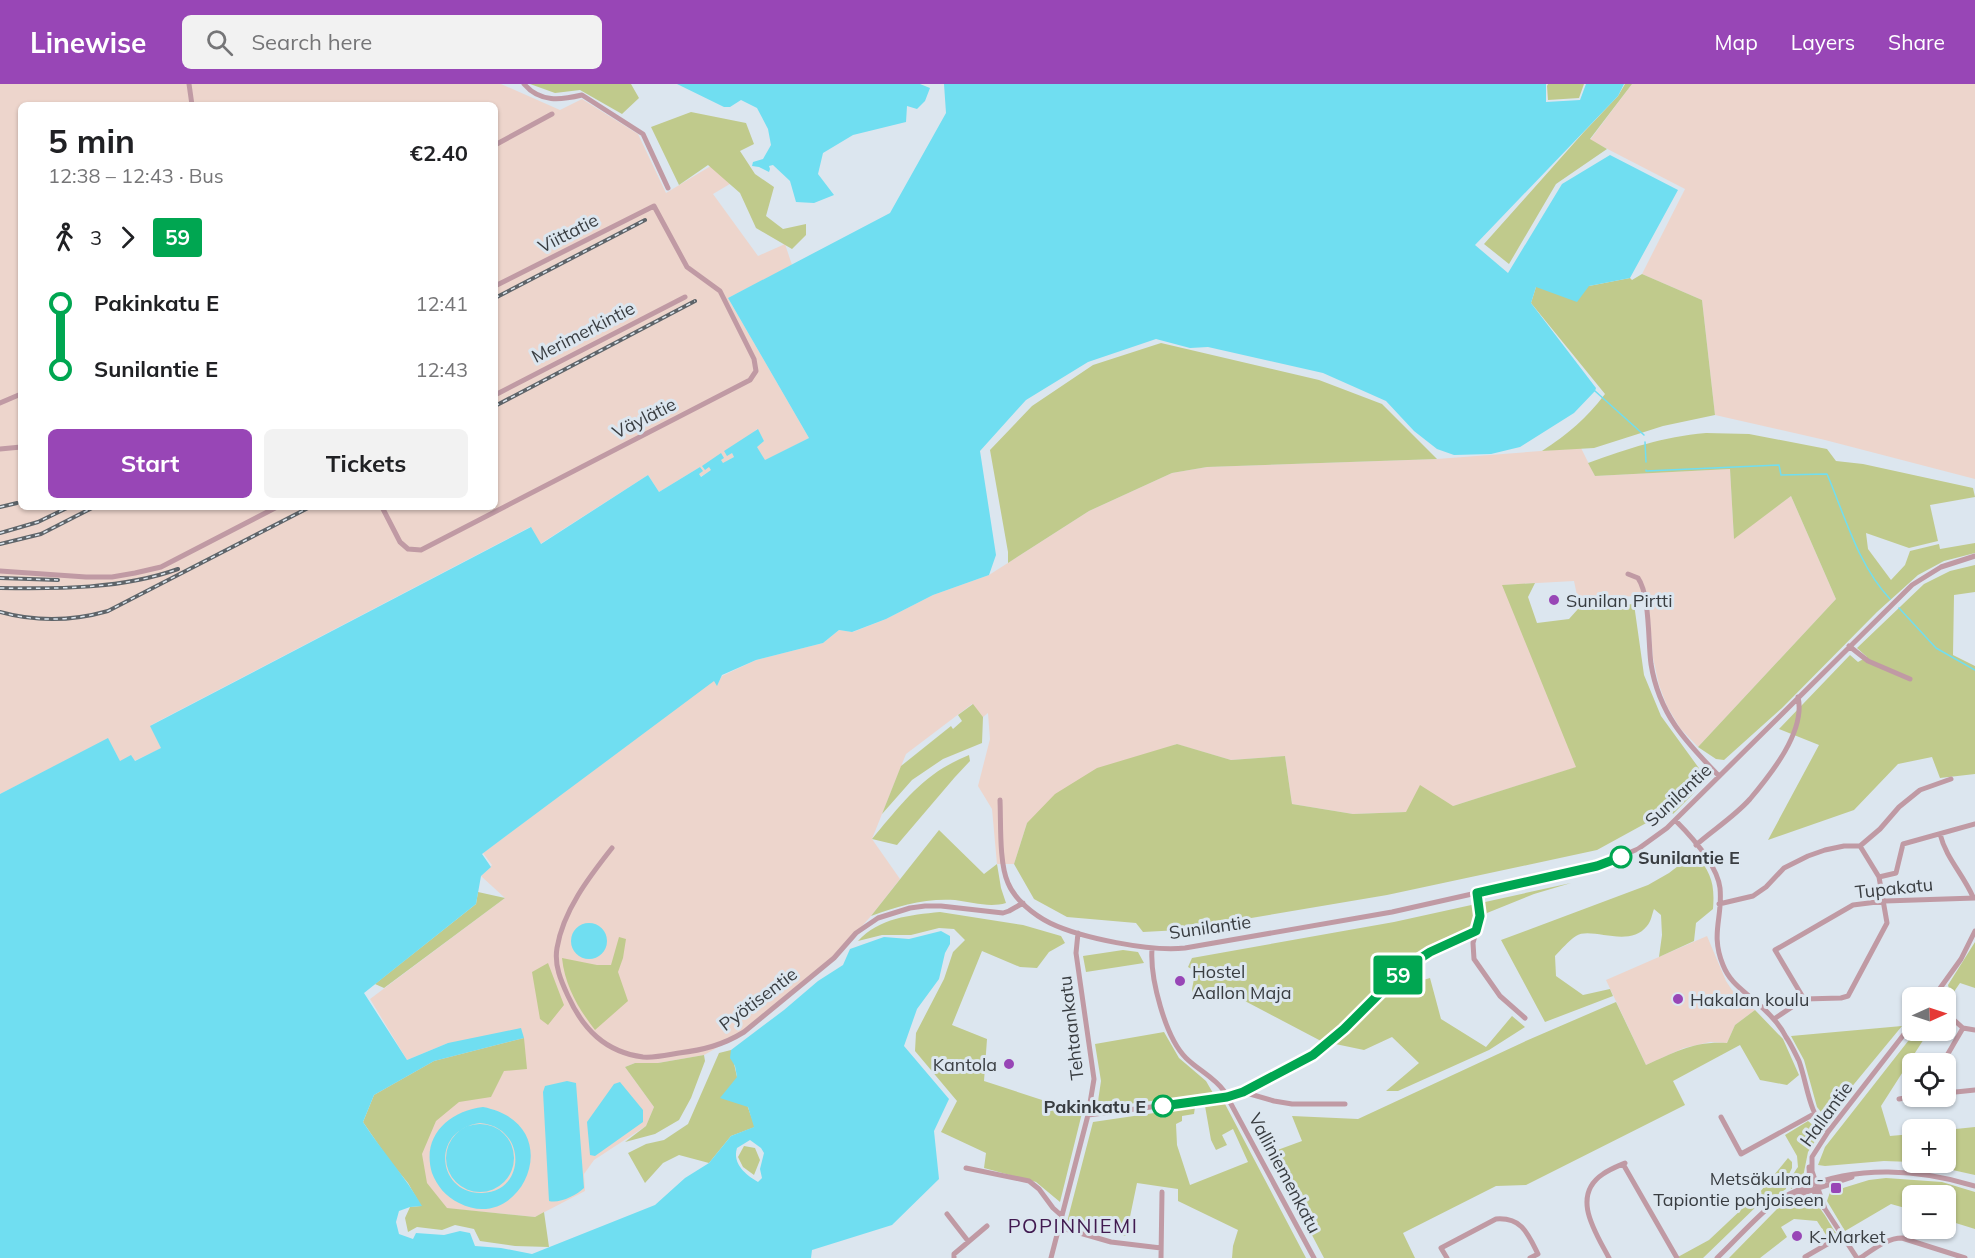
<!DOCTYPE html>
<meta charset="utf-8">
<style>
body{margin:0;font-family:Mulish,sans-serif;background:#f2f2f2;color:#202124;height:100vh;display:flex;flex-direction:column;font-size:22px;white-space:nowrap}
*{box-sizing:border-box;margin:0}
p{font-size:20px;color:#757577}
.icon{flex:none;width:33px;height:33px;fill:none;stroke:currentColor;stroke-width:2;stroke-linecap:round;stroke-linejoin:round}
.map{position:relative;flex:1;overflow:hidden}
.sheet{position:absolute;left:18px;top:18px;width:480px;height:408px;display:flex;flex-direction:column;background:#fff;border-radius:9px;box-shadow:0 2px 4px #0004}
.sheet>*{flex:none}
.badge{padding:0 12px;border-radius:4px;font-size:21px;line-height:39px}
.needle{width:39px;rotate:87deg}
.controls{position:absolute;left:1902px;top:903px;display:grid;gap:12px}
.controls a{display:grid;place-items:center;width:54px;height:54px;border-radius:9px;background:#fff;box-shadow:0 2px 4px #0004;font-size:30px}
.map>.badge{position:absolute;translate:-50% -50%;box-shadow:0 0 0 3px #fff}
.legs{display:flex;align-items:center;gap:9px;height:66px;padding:0 30px;font-size:20px}
.legs p{margin-inline-start:auto}
.head{display:flex;align-items:center;justify-content:space-between;height:102px;padding:0 30px}
h1{font-size:33px;font-weight:700;line-height:45px}
.action{display:flex;gap:12px;margin-top:auto;padding:12px 30px}
.action a{flex:1;height:69px;border-radius:9px;background:#9846b6;color:#fff;font-size:24px;font-weight:700;line-height:69px;text-align:center}
.action a+a{background:#f2f2f2;color:#202124}
ul{padding:0 30px;list-style:none}
li{display:flex;align-items:center;gap:21px;height:66px;font-size:22px}
li i{display:grid;place-items:center;width:9px;height:100%;margin:0 8px;background:currentColor}
li i::after{content:'';width:15px;height:15px;margin:-8px;border:4px solid;border-radius:50%;background:#fff}
li p{margin-inline-start:auto}
li:first-child i{background:linear-gradient(#0000 50%,currentColor 0)}
li:last-child i{background:linear-gradient(currentColor 50%,#0000 0)}
header{display:flex;align-items:center;gap:36px;box-sizing:border-box;height:84px;padding:0 30px;background:#9846b6;color:#fff}
header strong{font-size:28px}
nav{display:flex;gap:33px;margin-inline-start:auto;font-size:21px}
.search{width:420px;height:54px;background:#f2f2f2;display:flex;align-items:center;gap:15px;box-sizing:border-box;padding:0 21px;border-radius:9px;color:#757577;font-size:22px}
.map>svg:first-child{display:block}
</style>
<header>
<strong>Linewise</strong>
<div class="search"><svg class="icon" aria-label="search" viewBox="0 0 24 24"><circle cx="10" cy="10" r="6"/><path d="M15 15l6 6"/></svg>Search here</div>
<nav><a>Map</a><a>Layers</a><a>Share</a></nav>
</header>
<div class="map">
<svg width="1975" height="1174" viewBox="0 0 1975 1174">
<rect width="100%" height="100%" fill="#dce6ef"/>
<path fill="#edd5cc" fill-rule="evenodd" d="M0 0H501L560 26 582 15 638 50 666 109 729 71 750 88 713 110 758 172 785 160 792 181 728 214 809 354 765 377 756 362 764 357 757 345 732 369 734 373 723 380 721 376 710 383 712 386 700 393 698 390 700 383 659 408 648 391 540 460 530 443 151 641 162 664 134 677H120L108 655 0 710ZM21 21H495V423H21Z
M1632 0H1975V395L1825 356 1715 331 1702 216 1642 190 1685 105 1590 56Z
M1581 364 1595 392 1730 385 1734 454 1791 412 1836 515 1698 663 1680 644 1667 622 1659 601 1653 574 1648 511 1578 516 1574 497 1503 501 1577 683 1453 722 1406 728 1353 730 1292 720 1285 672 1231 676 1176 660 1027 739 1014 780H997L992 725 978 702 990 655 988 629 983 633 972 620 906 670 872 755 900 795 871 832 834 874 731 956 704 971 658 979H635L625 983 654 1023 646 1042 594 1076 584 1090 585 1107 535 1133 422 1122 374 1011 448 959 407 976 370 915 505 814 481 792 492 781 483 769 714 596 717 601 722 592 756 576 823 559 839 546 853 548 886 535 933 511 989 491 1089 427 1172 389 1207 383 1437 375Z"/>
<path fill="#edd5cb" d="M1707 852 1726 897 1732 906 1755 926 1735 941 1727 959 1710 958 1684 964 1646 981 1606 896Z"/>
<path fill="#c0ca8c" d="M530 0H631L639 14 622 30 580 6 555 9Z
M1548 0H1584L1579 14 1548 16 1547 2Z
M1625 0H1632L1590 55 1607 65 1556 100 1509 180 1484 160 1583 49 1618 12Z
M691 28 746 39 754 60 740 67 755 90 774 103 766 132 783 145 806 140V151L792 165 756 144 740 109 708 81 679 101 651 43Z
M1642 190 1702 216 1715 331 1663 342 1594 364 1542 367C1568 350 1586 335 1605 310L1531 219 1536 203 1589 202 1630 194 1632 196Z
M1161 259 1319 296 1382 320 1437 375 1207 383 1172 389 1089 427 1008 479V468L990 366 1032 322 1093 281Z
M1706 349 1749 350 1827 365 1836 377 1863 380 1973 404 1975 413 1930 421 1938 457 1909 464 1866 449 1868 465 1891 496 1905 481 1910 467 1939 460 1940 465 1975 459V469L1944 477 1918 491 1877 528 1782 624 1724 676 1716 675 1698 663 1836 515 1791 412 1734 455 1730 385 1595 392 1588 379C1630 364 1662 353 1706 349Z
M1975 481V508L1954 511 1953 571 1975 582V690L1940 694 1932 673 1898 680 1854 726 1768 756 1819 661 1779 645 1850 571 1858 578 1867 573 1857 564 1924 500 1950 487Z
M1535 499 1528 513 1537 539 1569 535 1578 525 1634 520 1644 591 1661 632 1701 687 1703 694 1694 709 1673 730 1670 726 1597 766 1387 811 1180 846 1143 848 1136 839 1067 833 1034 815 1014 780 1027 739 1055 710 1097 684 1177 660 1231 676 1285 672 1292 720 1353 730 1406 728 1420 701 1453 722 1576 683 1502 501Z
M973 620 983 633 982 659 943 675 912 696 882 730 901 682 951 642 953 645 962 637 958 631Z
M969 671 970 677 955 693 897 761 872 755C893 730 915 701 943 684 951 679 960 675 969 671Z
M939 746 984 790 997 780 1001 804 1006 819C989 824 972 818 955 816 925 814 898 822 871 832Z
M1695 769C1711 789 1715 799 1713 825L1696 839 1694 857 1659 873 1662 851 1661 831 1654 825C1652 830 1651 838 1647 842 1629 865 1591 842 1576 852 1568 857 1561 866 1555 872L1556 892 1583 911 1610 905 1613 912 1545 938 1501 856 1648 801 1669 789Z
M1571 799 1534 810 1487 829 1479 851 1399 883 1406 901 1430 894 1441 935 1486 963 1512 932 1525 943 1489 966 1398 1007H1386L1419 979 1392 953 1364 966 1321 957 1224 906 1193 912 1192 905 1195 890H1200L1188 883 1192 874 1394 838Z
M478 808 505 814 384 904 375 900 476 820Z
M940 828 1023 841 1061 852 1065 859 1049 868 1037 884 1020 883 982 867 952 941 987 955 984 997 1082 1029 1060 1118 1036 1098 984 1084 986 1069 941 1048 957 1017 915 967 916 949 944 895 953 868 965 856 954 845 939 844 911 851H882L858 857C879 834 910 831 940 828Z
M619 853 626 855 623 874 618 888 628 917 595 946C578 924 565 902 562 874L597 881H611Z
M1975 858V904L1960 899 1951 912 1948 901Z
M1123 866 1138 868 1144 879 1086 888 1083 872Z
M548 879 564 921 548 941 540 935 532 888Z
M1616 918 1646 981C1676 968 1693 957 1727 959L1735 941 1755 926 1783 955 1799 991 1787 1001 1760 996 1740 961 1673 997 1685 1021 1526 1101 1496 1102 1403 1149 1415 1174H1324L1269 1069 1302 1057 1292 1032 1358 1035 1528 956Z
M1902 942 1826 1034 1817 1023 1804 976 1791 952Z
M1916 947H1929L1881 1022 1890 1052 1912 1050V1078L1884 1077 1825 1082 1818 1081 1825 1063Z
M1164 948 1179 974 1206 997 1213 1009 1097 1024 1101 997 1095 960Z
M524 954 527 985 504 987 491 1013 459 1018 436 1037 422 1070 427 1099 447 1124 535 1133 544 1128 549 1163 515 1162 480 1157 474 1145 455 1141 442 1146 417 1143 408 1148 405 1134 410 1123 421 1122 408 1099 389 1076 363 1038 374 1011 434 977Z
M731 966 737 993 755 1043 731 1052 709 1079 679 1071 663 1079 645 1099 628 1069 646 1060 664 1056 688 1040 719 969Z
M704 971 705 977 691 1014 679 1036 655 1050 625 1058 646 1042 654 1023 625 983 635 979H658Z
M1221 1019 1225 1020 1306 1174H1232L1233 1162 1238 1146 1178 1117V1105L1137 1099 1126 1152 1067 1138 1093 1038 1195 1023 1194 1030 1182 1032V1037L1176 1040 1177 1061 1190 1101 1248 1078 1233 1045 1222 1051 1227 1061 1216 1066 1211 1056 1205 1022Z
M1808 1037 1814 1042 1819 1051 1808 1068 1802 1098 1791 1105C1789 1096 1793 1090 1798 1083L1797 1072 1785 1051Z
M1975 1043V1091L1921 1079 1946 1078V1046Z
M744 1062 755 1064 760 1076 754 1091 743 1083 738 1073Z
M1788 1074 1792 1078V1084L1787 1094 1786 1105 1765 1119H1760L1703 1174H1676L1709 1156 1760 1108Z
M1886 1094 1942 1098 1975 1108V1145L1946 1136V1112H1912V1126L1891 1120 1845 1147 1827 1117 1830 1108 1869 1096Z
M1805 1114C1819 1116 1828 1138 1836 1149L1828 1154 1817 1137 1794 1135 1781 1143 1787 1153 1760 1174H1729L1777 1125 1790 1119 1799 1118V1116Z"/>
<path fill="#70def1" fill-rule="evenodd" d="M677 0H920L930 4 925 17 917 25 907 22 906 38 853 51 823 69 818 90 834 111 814 119 796 118 790 97 773 81 769 82 770 85 769 88 759 83 752 82 753 78 763 75 771 61 768 45 757 24 741 16 730 23H724Z
M944 0H1546V18L1580 16 1586 0H1624L1618 12 1475 161 1508 189 1562 100 1610 71 1678 106 1630 194 1589 202 1577 218 1536 203 1531 219 1596 304 1595 307 1574 329 1520 363 1491 370 1454 371 1437 365 1414 347 1386 317 1323 289 1208 263 1190 264 1156 255 1088 278 1026 316 980 367 996 471 989 491 933 511 886 535 852 548 839 546 823 559 756 576 722 591 717 602 714 597 482 770 491 783 481 792 476 820 364 909 407 976 448 959 521 944 524 954 434 977 374 1011 363 1038C382 1067 405 1092 422 1122L410 1123 399 1127 396 1138 399 1150 413 1155 416 1149 444 1151 460 1147 470 1149 475 1162 501 1164 532 1170 655 1121 685 1094 709 1079 731 1052 754 1043 748 1023 720 1014 737 993 735 982 730 974 731 966 784 926 818 897 843 881 850 865 884 853 909 855 941 847 950 852V860L945 869 939 895 917 925 904 962 949 1015 934 1047 939 1095 892 1141 812 1166 811 1174H0V710L108 654 120 677 131 671 135 677 161 664 150 642 531 443 541 460 648 391 659 408 700 383 703 387 699 390 701 393 711 386 709 383 705 386 702 382 721 369 724 374 721 376 723 379 734 373 732 369 727 372 724 367 758 345 764 357 757 363 765 376 809 354 728 214 890 129 946 29ZM750 1056 761 1064 764 1069 760 1085 762 1094 758 1098C746 1091 732 1080 737 1064Z
M571 857a18 18 0 1 1 36 0a18 18 0 1 1-36 0Z
M567 997 576 999 584 1104C577 1111 559 1120 549 1117L543 1008 545 1002Z
M620 998 643 1026V1038L595 1072 590 1071 587 1038 614 1000Z
M483 1023C571 1040 522 1152 459 1119 446 1113 437 1102 432 1089 421 1052 449 1027 483 1023ZM480 1039C528 1043 526 1110 481 1109 437 1109 430 1046 480 1039Z
M446 1074a34 34 0 1 1 68 0a34 34 0 1 1-68 0Z"/>
<g fill="none" stroke-linecap="round" stroke-linejoin="round">
<path stroke="#70def1" stroke-width="1.5" d="M1595 307 1644 351
M1645 358 1646 378
M1646 386V387L1779 381 1781 391 1827 390C1845 432 1858 481 1890 515
M1899 524 1936 564 1975 586"/>
<path stroke="#c09aa4" stroke-width="5" d="M189 0 192 21
M524 0C540 19 561 16 582 11L643 50 668 104
M495 61 552 30
M495 311 685 213
M0 319 21 310
M0 365 21 363
M382 423 400 458 408 465 421 466 750 296 756 287 754 275 720 207 687 183 654 122 495 202
M0 487 86 493H112L135 489 161 483 277 423
M1628 490 1638 494C1650 511 1648 558 1651 580 1659 630 1685 657 1719 692
M1849 562 1868 577 1910 595
M1000 716C1001 739 999 779 1008 799 1015 816 1034 831 1050 839 1081 854 1151 868 1185 864L1392 828 1597 782 1638 765 1667 744 1912 501 1941 483 1975 472
M1675 736C1691 752 1717 781 1720 804 1723 834 1710 849 1723 881 1730 899 1743 906 1756 918 1768 928 1779 939 1786 953 1791 960 1795 969 1799 977 1808 1002 1808 1029 1828 1048
M1940 750C1946 774 1963 790 1973 813
M1696 761C1713 746 1735 732 1750 715 1771 690 1806 647 1798 613
M612 764C589 793 563 827 557 864 554 881 561 897 568 912 583 945 605 968 643 973 655 974 667 971 679 969 703 966 723 961 744 948L834 874 856 849 878 834 910 824 925 822H941L1003 829 1009 827 1023 819
M1879 793 1896 789 1903 760 1975 740
M1477 809 1480 832 1473 859 1474 875 1500 912 1525 934
M1719 820 1753 812 1766 803 1784 784 1808 772 1825 766 1844 762H1860L1880 745 1899 723 1920 706 1951 695
M1152 865C1150 894 1165 953 1186 974 1198 986 1214 993 1224 1007L1314 1174
M1933 914 1961 875 1975 847
M1804 915 1775 866 1853 821 1885 817 1975 814
M1804 915 1841 914 1848 912 1887 839 1879 793 1860 762
M1946 929 1963 944 1975 946
M1774 935 1804 915
M1942 980 1963 944
M1243 1008 1274 1017 1292 1020H1345
M1946 1009 1975 1006
M1899 1015 1916 1012
M1088 1031 1214 1015 1243 1008 1313 971 1343 945 1404 885 1429 868 1476 847
M1721 1033 1741 1070 1814 1030
M1623 1080 1677 1174
M1809 1083 1810 1101 1824 1124
M966 1084 1029 1097 1039 1105 1053 1124 1062 1132
M1777 1121 1803 1109 1852 1093
M947 1130 968 1157
M1059 1143 1111 1158 1161 1164
M1805 1173 1843 1151
M954 1174V1170L987 1142
M1051 1174 1088 1031 1094 995 1076 869 1078 849
M1161 1174 1162 1108
M1447 1174 1441 1164 1496 1135C1522 1133 1528 1150 1538 1170L1530 1174
M1609 1174C1596 1149 1570 1112 1603 1090 1610 1085 1618 1082 1625 1079
M1717 1174C1736 1156 1754 1135 1774 1119 1782 1113 1793 1108 1803 1104 1857 1081 1919 1085 1975 1102
M1857 1174 1825 1125 1812 1087V1073L1828 1048 1912 940
M1860 1174C1873 1166 1886 1154 1902 1154L1965 1174"/>
<g stroke="#5e6469" stroke-width="4">
<path id="rail" d="M495 214 645 136
M495 322 695 217
M0 423 17 419
M0 449 38 438 69 423
M0 460 41 450 94 423
M0 494 58 496
M0 504C58 505 123 505 178 485
M0 528C36 538 73 537 108 527L310 423"/>
</g>
<use href="#rail" stroke="#dce6ef" stroke-width="1.5" stroke-dasharray="4.5" stroke-linecap="butt"/>
</g>
<g fill="none" stroke-linecap="round" stroke-linejoin="round">
<g stroke="#fff" stroke-width="14">
<path id="line-1" d="M1163 1022 1227 1013 1243 1008 1313 971 1344 945 1404 885 1430 868 1476 847 1480 832 1477 809 1597 782 1621 773"/>
</g>
<use href="#line-1" stroke="#00a651" stroke-width="9"/>
</g>
<g fill="#9846b6" stroke="#dce6ef" stroke-width="2">
<circle cx="1554" cy="516" r="6"/>
<circle cx="1180" cy="897" r="6"/>
<circle cx="1678" cy="915" r="6"/>
<circle cx="1009" cy="980" r="6"/>
<rect x="1830" y="1098" width="12" height="12" rx="3"/>
<circle cx="1797" cy="1152" r="6"/>
</g>
<g fill="#fff" stroke="#00a651" stroke-width="3">
<circle cx="1621" cy="773" r="10"/>
<circle cx="1163" cy="1022" r="10"/>
</g>
<g text-anchor="middle" dominant-baseline="central" stroke-width="6" stroke-linejoin="round" paint-order="stroke">
<g font-size="18" fill="#393d41" stroke="#dce6ef">
<text transform="translate(568 149) rotate(-27)">Viittatie</text>
<text transform="translate(583 248) rotate(-27)">Merimerkintie</text>
<text transform="translate(644 334) rotate(-27)">Väylätie</text>
<text transform="translate(1678 711) rotate(-43)">Sunilantie</text>
<text transform="translate(1894 804) rotate(-6)">Tupakatu</text>
<text transform="translate(1210 843) rotate(-8)">Sunilantie</text>
<text transform="translate(758 915) rotate(-37)">Pyötisentie</text>
<text transform="translate(1071 944) rotate(-97)">Tehtaankatu</text>
<text transform="translate(1826 1030) rotate(-54)">Hallantie</text>
<text transform="translate(1285 1089) rotate(62)">Valliniemenkatu</text>
</g>
<g font-size="18" fill="#393d41" stroke="#dce6ef" text-anchor="start">
<text x="1566" y="516">Sunilan Pirtti</text>
<text x="1192" y="887">Hostel<tspan x="1192" dy="21">Aallon Maja</tspan></text>
<text x="1690" y="915">Hakalan koulu</text>
<text x="997" y="980" text-anchor="end">Kantola</text>
<text x="1824" y="1094" text-anchor="end">Metsäkulma -<tspan x="1824" dy="21">Tapiontie pohjoiseen</tspan></text>
<text x="1809" y="1152">K-Market</text>
</g>
<g font-size="18" font-weight="bold" fill="#393d41" stroke="#dce6ef" text-anchor="start">
<text x="1638" y="773">Sunilantie E</text>
<text x="1146" y="1022" text-anchor="end">Pakinkatu E</text>
</g>
<g font-size="20" letter-spacing="1.5" fill="#411a50" stroke="#dce6ef">
<text x="1073" y="1141">POPINNIEMI</text>
</g>
</g>
</svg>
<div class="controls">
<a><svg class="needle" viewBox="-14 -14 28 28"><path d="M0-13l5 13h-10z" fill="#e53935"/><path d="M0 13l5-13h-10z" fill="#757577"/></svg></a>
<a><svg class="icon" aria-label="locate" viewBox="0 0 24 24"><circle cx="12" cy="12" r="6"/><path d="M12 2v4M12 18v4M2 12h4M18 12h4"/></svg></a>
<a>+</a>
<a>−</a>
</div>
<b class="badge" style="left:1398px;top:891px;background:#00a651;color:#fff">59</b>
<section class="sheet">
<div class="head"><div><h1>5 min</h1><p>12:38 – 12:43 · Bus</p></div><b>€2.40</b></div>
<div class="legs"><svg class="icon" aria-label="walk" viewBox="0 0 24 24"><circle cx="13" cy="4" r="2"/><path d="M13 8l-2 6 4 7M11 14l-3 7M7 12l3-4h3l4 4"/></svg>3<svg class="icon" aria-label="forward" viewBox="0 0 24 24"><path d="M9 5l7 7-7 7"/></svg><b class="badge" style="background:#00a651;color:#fff">59</b></div>
<ul>
<li><i style="color:#00a651"></i><b>Pakinkatu E</b><p>12:41</p></li>
<li><i style="color:#00a651"></i><b>Sunilantie E</b><p>12:43</p></li>
</ul>
<div class="action"><a>Start</a><a>Tickets</a></div>
</section>
</div>
